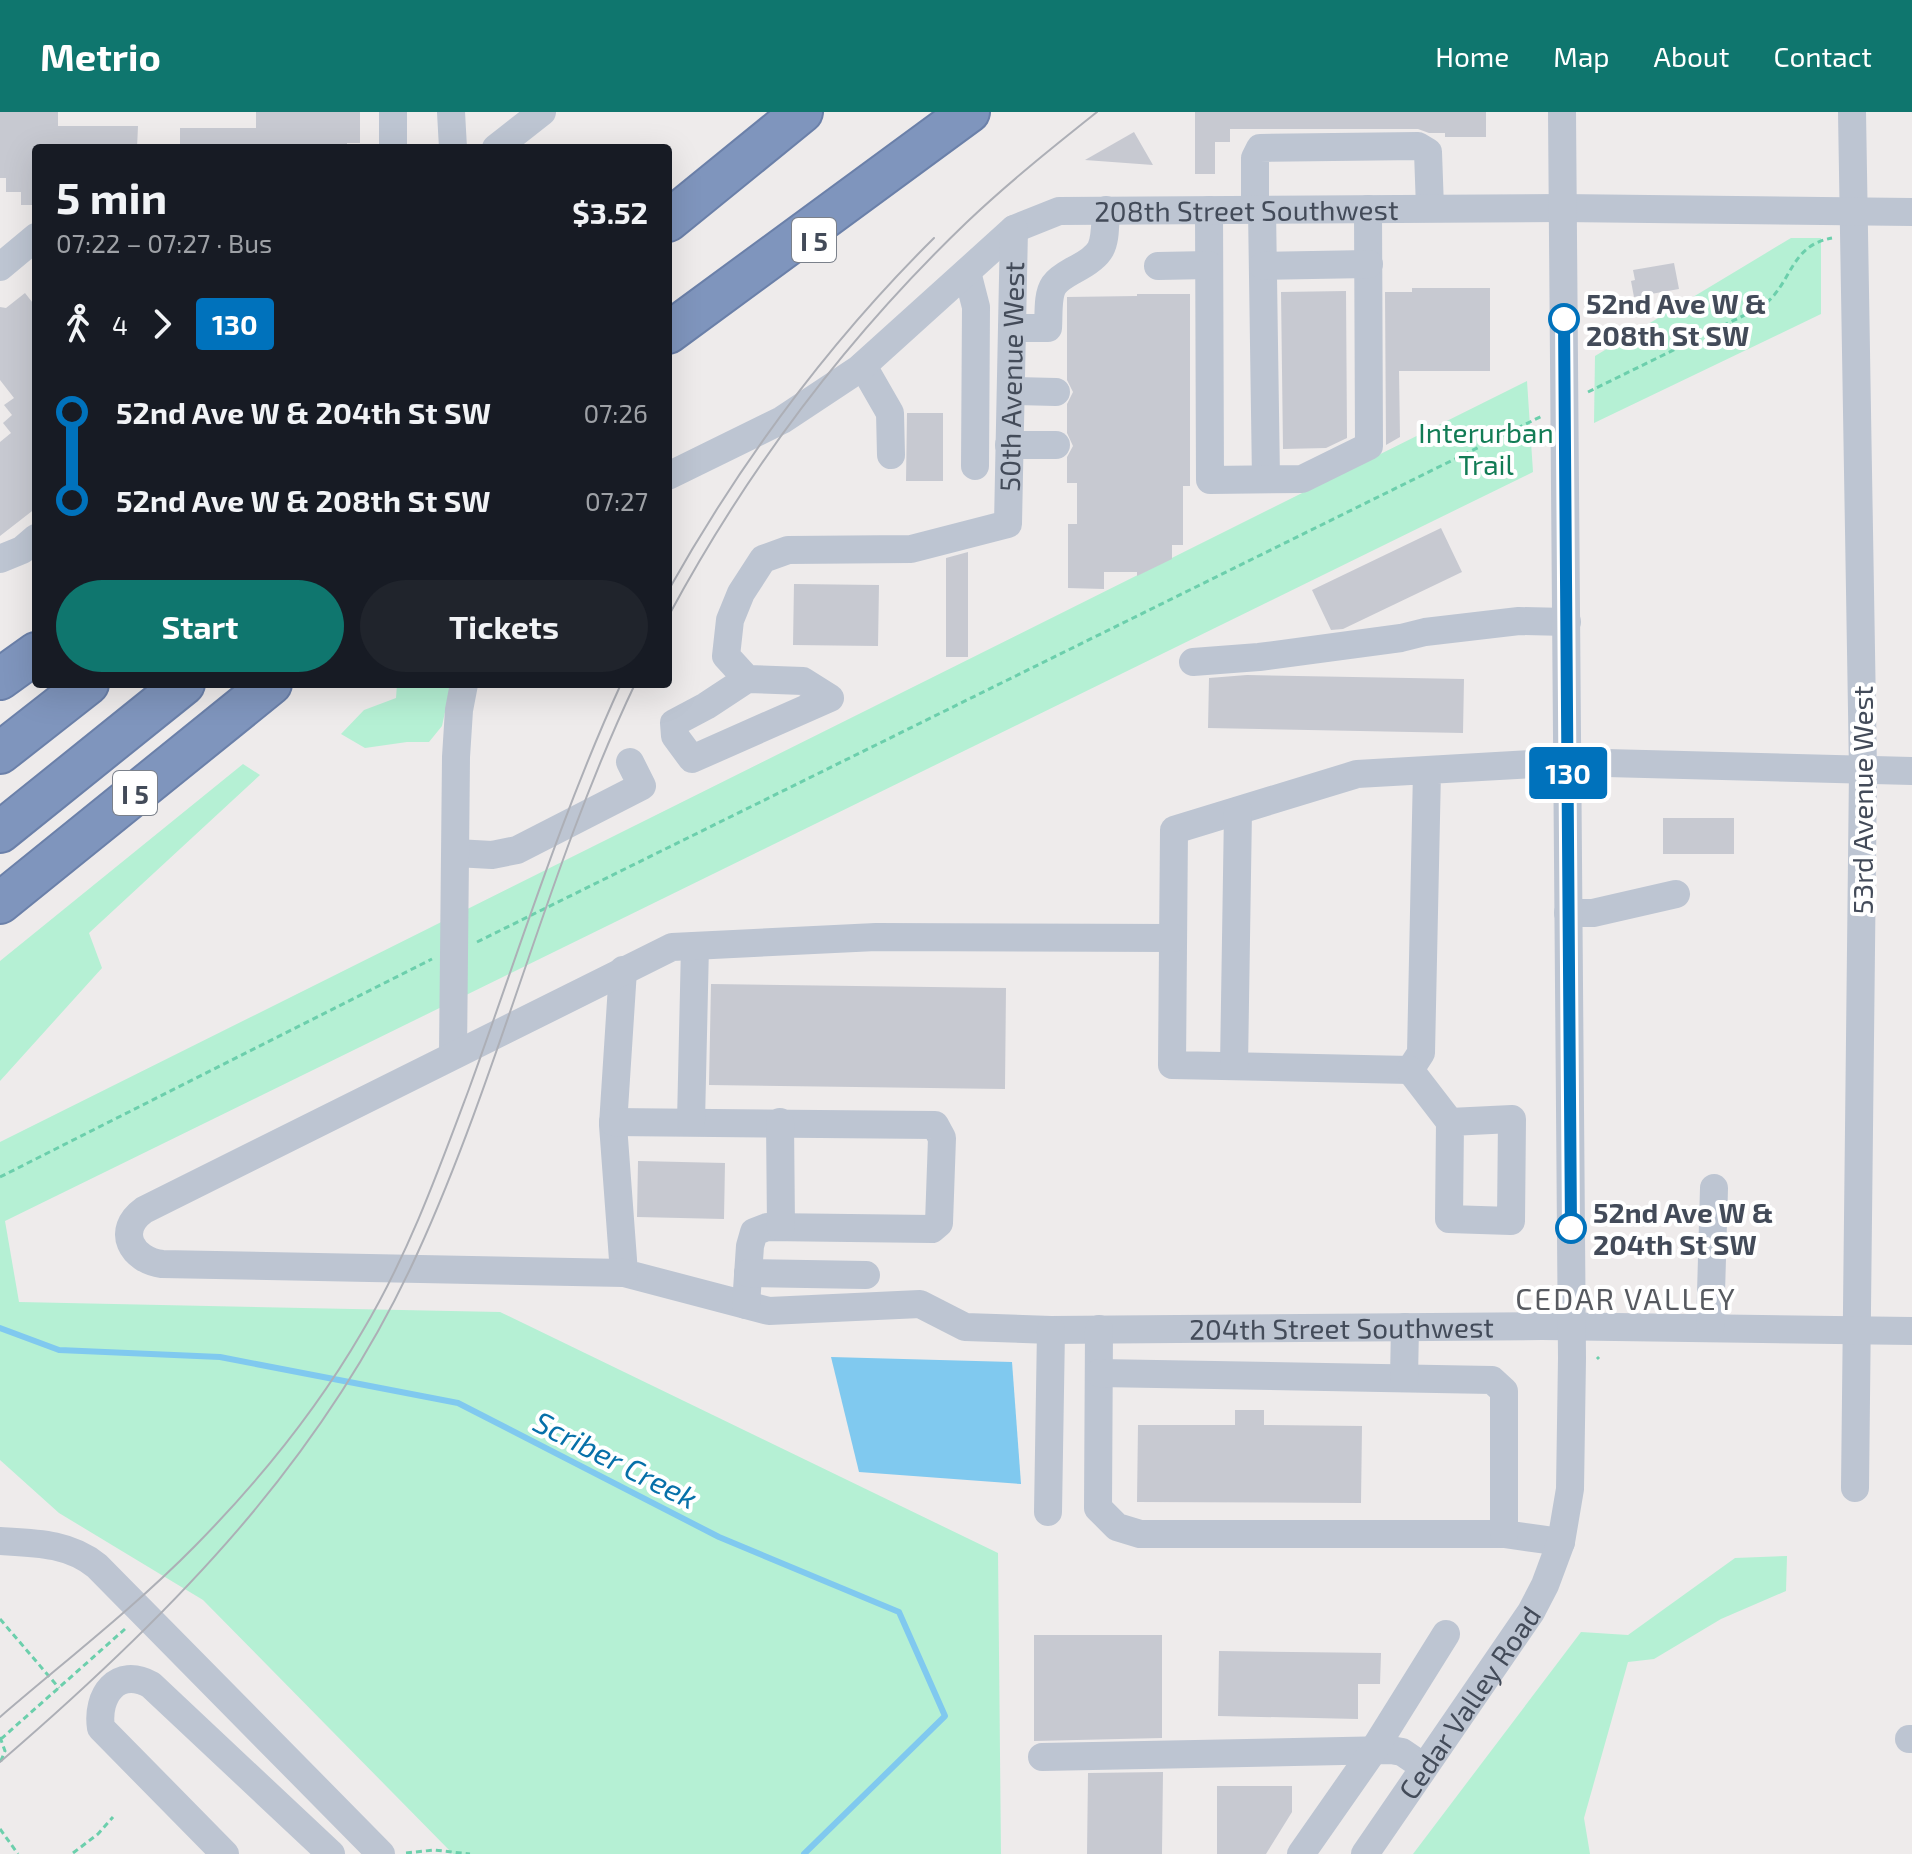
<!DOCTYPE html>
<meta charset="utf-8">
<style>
body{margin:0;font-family:"Exo 2",sans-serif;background:#20242c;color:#f1f3f6;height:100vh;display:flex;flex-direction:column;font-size:30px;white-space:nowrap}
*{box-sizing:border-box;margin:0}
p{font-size:26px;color:#9ea1a6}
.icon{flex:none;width:44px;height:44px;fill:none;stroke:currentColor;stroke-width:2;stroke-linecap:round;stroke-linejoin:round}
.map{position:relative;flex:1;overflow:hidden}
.panel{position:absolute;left:32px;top:32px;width:640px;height:544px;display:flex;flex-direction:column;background:#171b24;border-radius:8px;box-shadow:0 8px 32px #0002}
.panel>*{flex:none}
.badge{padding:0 16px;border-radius:6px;font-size:28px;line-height:52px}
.map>.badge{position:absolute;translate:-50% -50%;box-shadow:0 0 0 4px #fff}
.legs{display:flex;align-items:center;gap:12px;height:88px;padding:0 24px;font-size:26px}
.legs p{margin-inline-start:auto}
.overview{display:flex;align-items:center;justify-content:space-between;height:136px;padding:0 24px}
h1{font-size:44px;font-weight:700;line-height:60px}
.primary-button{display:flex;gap:16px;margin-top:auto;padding:16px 24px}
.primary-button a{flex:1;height:92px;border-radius:48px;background:#0f766e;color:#fff;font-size:32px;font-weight:700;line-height:92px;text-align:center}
.primary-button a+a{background:#20242c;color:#f1f3f6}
ul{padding:0 24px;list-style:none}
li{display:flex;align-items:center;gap:28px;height:88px;font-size:30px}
li i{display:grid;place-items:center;width:12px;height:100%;margin:0 10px;background:currentColor}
li i::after{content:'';width:20px;height:20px;margin:-10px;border:6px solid;border-radius:50%;background:#171b24}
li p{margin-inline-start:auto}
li:first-child i{background:linear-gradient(#0000 50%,currentColor 0)}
li:last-child i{background:linear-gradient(currentColor 50%,#0000 0)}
header{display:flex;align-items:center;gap:48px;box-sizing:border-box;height:112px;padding:0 40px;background:#0f766e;color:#fff}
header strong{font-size:38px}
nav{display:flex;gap:44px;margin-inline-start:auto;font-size:28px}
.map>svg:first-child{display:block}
</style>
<header>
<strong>Metrio</strong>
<nav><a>Home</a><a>Map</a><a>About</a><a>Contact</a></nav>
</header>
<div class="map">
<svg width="1912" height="1742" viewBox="0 0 1912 1742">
<rect width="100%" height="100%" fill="#eeebeb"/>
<path fill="#b5f0d4" d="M1791 126H1821V202L1594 311 1595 244Z
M1527 269 1533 360 5 1109 19 1190 500 1200 998 1441 1001 1742H453L203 1488 59 1401 0 1348V1030Z
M397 572H451L442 614 429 630H407L365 636 341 622 364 598 396 586Z
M243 652 260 663 89 821 102 856 0 969V849Z
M1787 1444 1786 1479 1721 1507 1654 1547 1628 1550 1584 1706 1590 1742H1413L1581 1520 1628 1523 1735 1446Z"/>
<path fill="#80c9ef" d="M831 1245 1012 1250 1021 1372 859 1360Z"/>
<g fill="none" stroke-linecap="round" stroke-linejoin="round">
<path stroke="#80c9ef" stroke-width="6" d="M0 1216 59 1238 220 1245 458 1291 719 1425 899 1500 945 1604 804 1742"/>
</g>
<path fill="#c7c9d1" d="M0 0H58V14H138L137 36H36V93H21V80H6V66H0Z
M256 0H360V31H347V36H180V16H256Z
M1195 0H1486V25H1445V21H1429L1418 17H1230V30H1215V62H1195Z
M1134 20 1153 53 1085 48Z
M1674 151 1679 177 1634 185 1631 169 1635 168 1633 158Z
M1412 176H1490V259H1399L1400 325 1386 333 1385 180H1412Z
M1346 179 1347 326 1326 336 1283 337 1281 180Z
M25 181 36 195V396L0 424V330L11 321 3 311 12 303 4 293 14 286 0 268V195L6 196Z
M1137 182H1190V374H1183V433H1172V447L1137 464V460H1104V477L1068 476V412H1077V371H1067V345L1073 334 1067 321V292L1073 280 1067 268V185L1137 184Z
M907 301H943V369H906Z
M1441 416 1462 460 1343 517 1331 518 1312 478Z
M968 440V545H946V446Z
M794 472 879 473 878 534 793 533Z
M1247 563 1464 567 1463 621 1208 616 1209 566Z
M1663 706H1734V742H1663Z
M711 872 1006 876 1005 977 709 973Z
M638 1049 725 1051 724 1107 637 1105Z
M1235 1298H1264V1313L1362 1314 1361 1391 1137 1390 1138 1313H1235Z
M1034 1523H1162V1626L1034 1629Z
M1219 1539 1381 1541 1380 1572H1358V1607L1218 1604Z
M1163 1660 1162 1742H1087L1088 1661Z
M1217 1674H1292V1700L1266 1742H1217Z"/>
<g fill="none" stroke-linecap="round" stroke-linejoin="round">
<g stroke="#6b80a9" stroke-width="44">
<path id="highway" d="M668 109 802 0
M668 221 969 0
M0 567 36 541
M0 641 88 572
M0 720 184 572
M0 791 271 572"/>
</g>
<path stroke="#6ccfac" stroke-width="3" stroke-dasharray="6 4" stroke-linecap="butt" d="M1588 280 1761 195C1793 173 1788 134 1832 126
M477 830 1542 304
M0 1065 432 847
M1597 1186 1599 1185
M1597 1245 1599 1247
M0 1507 59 1576
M0 1625 5 1639 0 1651
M1 1627 125 1517
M0 1717 18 1742
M73 1741 98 1722 113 1705
M406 1741 434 1738 470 1742"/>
<g stroke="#bdc5d2" stroke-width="28">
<path d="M451 0 453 36"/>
<path d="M1852 0 1863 658 1855 1376"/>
<path d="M393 36V0"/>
<path d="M496 36 542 0"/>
<path d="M1255 97V46L1260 36 1418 34 1428 40 1430 96"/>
<path d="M1262 97 1266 367"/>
<path d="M1209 98 1210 368 1302 367 1369 334 1368 97"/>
<path d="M1158 154 1209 153"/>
<path d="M1263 154 1369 152"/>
<path d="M0 155 36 125"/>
<path d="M967 160 976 195 975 354"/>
<path d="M1012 216H1048C1049 203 1047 183 1054 173 1059 166 1067 162 1074 158 1107 141 1104 133 1106 98"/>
<path d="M863 254 890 301 891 343"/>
<path d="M1011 279 1056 280"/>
<path d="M1009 333H1056"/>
<path id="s1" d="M668 364 782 308 859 257 1014 117 1059 99 1562 96 1912 100"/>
<path d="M0 447 22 438 36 426"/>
<path d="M1193 550 1259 545 1401 526 1425 520 1519 509 1567 510"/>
<path id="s2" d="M747 567 706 594 674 611 675 624 692 647 830 586 803 569 747 567 726 544 730 508 741 481 763 447 788 438 911 437 1008 412 1014 117"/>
<path d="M1427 659 1421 941 1410 958 1172 953 1174 718 1357 662 1568 650 1912 659"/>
<path d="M456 741 492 743 517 738 642 674 630 650"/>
<path d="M1568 801H1593L1676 782"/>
<path id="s3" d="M623 858 613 1013 624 1161 769 1199 920 1192 965 1215 1051 1218 1542 1214 1912 1219"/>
<path d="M453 942 456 645 459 598 464 572"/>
<path d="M1234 954 1238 699"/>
<path d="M1410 958 1450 1010 1449 1107 1511 1109 1512 1007 1450 1010"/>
<path d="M613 1010 935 1013 942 1026 939 1111 932 1117 767 1115 754 1120 750 1134 746 1193"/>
<path d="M691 1010 695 834"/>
<path d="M780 1010 781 1115"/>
<path d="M624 1161 162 1152C132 1148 115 1119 144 1098L672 835 876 825 1173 826"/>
<path d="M748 1161 866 1163"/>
<path d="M1710 1216 1714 1076"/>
<path d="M1099 1217 1098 1396 1117 1415 1140 1422H1504L1561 1430"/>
<path d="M1099 1261 1492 1268 1504 1279V1422"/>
<path d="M1404 1266 1405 1215"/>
<path d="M1048 1400 1051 1218"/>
<path d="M0 1429C35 1431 69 1431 97 1454L381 1742"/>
<path d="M1909 1627H1912"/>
<path d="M1042 1645 1391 1638 1402 1640 1424 1655"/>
<path d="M225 1742 101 1616C96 1584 117 1554 151 1573L331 1742"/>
<path d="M1301 1742 1373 1639 1446 1522"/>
<path id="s4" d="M1365 1742 1531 1500 1545 1473 1561 1430 1570 1377 1572 1246 1562 0"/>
</g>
<use href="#highway" stroke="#7f95bd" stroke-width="40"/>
<path stroke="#adafb6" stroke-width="2" d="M668 479C741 349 828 231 934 126
M668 505C747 358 847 225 967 110 1008 71 1053 35 1097 0
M0 1605C65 1549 135 1495 195 1434 259 1369 316 1299 362 1220 408 1143 438 1060 469 977 518 842 561 703 621 572
M0 1650C171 1503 324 1348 418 1140 502 955 548 755 635 572"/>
</g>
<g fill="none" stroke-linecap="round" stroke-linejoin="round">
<g stroke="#fff" stroke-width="18">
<path id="line-1" d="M1564 207 1571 1116"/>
</g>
<use href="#line-1" stroke="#0072bc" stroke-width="12"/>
</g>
<g fill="#fff" stroke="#0072bc" stroke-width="4">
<circle cx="1564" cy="207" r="14"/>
<circle cx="1571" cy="1116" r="14"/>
</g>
<g text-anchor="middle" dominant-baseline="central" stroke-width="8" stroke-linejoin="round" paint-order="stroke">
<g fill="#fff" stroke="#7b818b" stroke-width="2">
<rect x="792" y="106" width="44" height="44" rx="6"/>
<rect x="113" y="659" width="44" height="44" rx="6"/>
</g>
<g font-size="26" font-weight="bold" fill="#434b59">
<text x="814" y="128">I 5</text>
<text x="135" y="681">I 5</text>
</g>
<g font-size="28" fill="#434b59" stroke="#fff">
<text stroke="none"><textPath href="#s1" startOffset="664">208th Street Southwest</textPath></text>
<text stroke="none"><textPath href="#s2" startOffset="900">50th Avenue West</textPath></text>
<text transform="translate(1862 688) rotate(-90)">53rd Avenue West</text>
<text stroke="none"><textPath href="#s3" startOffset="1032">204th Street Southwest</textPath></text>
<text stroke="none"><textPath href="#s4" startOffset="184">Cedar Valley Road</textPath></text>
</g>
<g font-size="28" font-weight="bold" fill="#434b59" stroke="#fff" text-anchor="start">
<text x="1586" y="191">52nd Ave W &amp;<tspan x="1586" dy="32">208th St SW</tspan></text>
<text x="1593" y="1100">52nd Ave W &amp;<tspan x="1593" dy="32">204th St SW</tspan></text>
</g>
<g font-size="28" fill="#127c55" stroke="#fff">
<text x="1486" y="320">Interurban<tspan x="1486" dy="32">Trail</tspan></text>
</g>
<g font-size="30" letter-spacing="2" fill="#575a60" stroke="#fff">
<text x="1626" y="1186">CEDAR VALLEY</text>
</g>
<g font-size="30" font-style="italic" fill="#0670a9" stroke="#fff">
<text transform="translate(616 1347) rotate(27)">Scriber Creek</text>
</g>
</g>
</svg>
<b class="badge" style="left:1568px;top:661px;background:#0072bc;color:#fff">130</b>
<section class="panel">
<div class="overview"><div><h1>5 min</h1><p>07:22 – 07:27 · Bus</p></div><b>$3.52</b></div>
<div class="legs"><svg class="icon" aria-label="walk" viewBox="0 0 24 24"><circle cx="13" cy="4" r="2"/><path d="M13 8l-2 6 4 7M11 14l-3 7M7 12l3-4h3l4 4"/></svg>4<svg class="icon" aria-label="forward" viewBox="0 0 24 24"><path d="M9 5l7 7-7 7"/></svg><b class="badge" style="background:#0072bc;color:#fff">130</b></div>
<ul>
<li><i style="color:#0072bc"></i><b>52nd Ave W &amp; 204th St SW</b><p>07:26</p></li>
<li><i style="color:#0072bc"></i><b>52nd Ave W &amp; 208th St SW</b><p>07:27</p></li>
</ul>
<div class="primary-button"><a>Start</a><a>Tickets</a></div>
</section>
</div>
